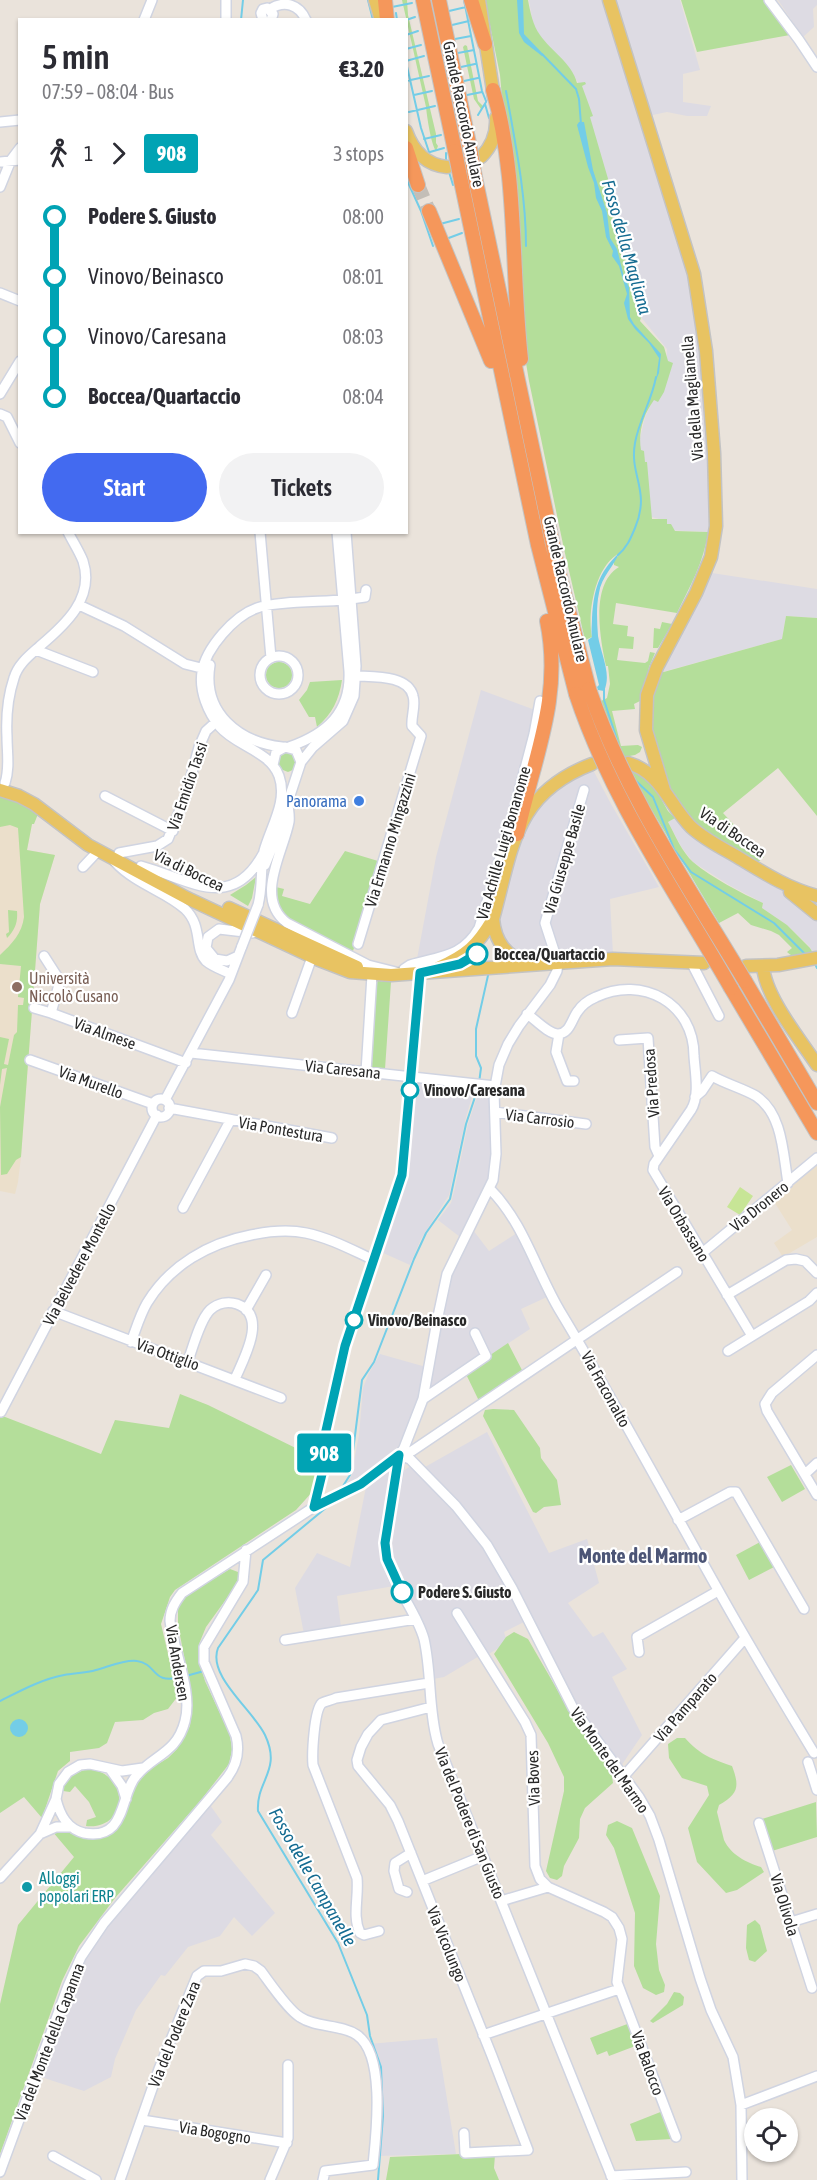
<!DOCTYPE html>
<meta charset="utf-8">
<style>
body{margin:0;font-family:"Asap Condensed",sans-serif;background:#f2f2f3;color:#2b2b33;height:100vh;display:flex;flex-direction:column;font-size:22px;white-space:nowrap}
*{box-sizing:border-box;margin:0}
p{font-size:20px;color:#7c7c81}
.icon{flex:none;width:33px;height:33px;fill:none;stroke:currentColor;stroke-width:2;stroke-linecap:round;stroke-linejoin:round}
.map{position:relative;flex:1;overflow:hidden}
.details{position:absolute;left:18px;top:18px;width:390px;height:516px;display:flex;flex-direction:column;background:#fff;border-radius:0px;box-shadow:0 2px 4px #0004}
.details>*{flex:none}
.badge{padding:0 12px;border-radius:4px;font-size:21px;line-height:39px}
.buttons{position:absolute;left:744px;top:2108px;display:grid;gap:12px}
.buttons a{display:grid;place-items:center;width:54px;height:54px;border-radius:50%;background:#fff;box-shadow:0 2px 4px #0004;font-size:30px}
.map>.badge{position:absolute;translate:-50% -50%;box-shadow:0 0 0 3px #fff}
.legs{display:flex;align-items:center;gap:9px;height:66px;padding:0 24px;font-size:20px}
.legs p{margin-inline-start:auto}
.summary{display:flex;align-items:center;justify-content:space-between;height:102px;padding:0 24px}
h1{font-size:33px;font-weight:600;line-height:45px}
.cta{display:flex;gap:12px;margin-top:auto;padding:12px 24px}
.cta a{flex:1;height:69px;border-radius:36px;background:#436af0;color:#fff;font-size:24px;font-weight:600;line-height:69px;text-align:center}
.cta a+a{background:#f2f2f3;color:#2b2b33}
ul{padding:0 24px;list-style:none}
li{display:flex;align-items:center;gap:21px;height:60px;font-size:22px}
li i{display:grid;place-items:center;width:9px;height:100%;margin:0 8px;background:currentColor}
li i::after{content:'';width:15px;height:15px;margin:-8px;border:4px solid;border-radius:50%;background:#fff}
li p{margin-inline-start:auto}
li:first-child i{background:linear-gradient(#0000 50%,currentColor 0)}
li:last-child i{background:linear-gradient(currentColor 50%,#0000 0)}
.map>svg:first-child{display:block}
</style>
<div class="map">
<svg width="817" height="2180" viewBox="0 0 817 2180">
<rect width="100%" height="100%" fill="#eae3db"/>
<path fill="#dddbe3" d="M529 0H604L690 276 699 339 709 454 711 523 709 532 666 530 659 519 648 516 639 443 645 417 666 372 667 349 640 316 582 88 565 64 540 37 533 25Z
M612 0H680L700 70 683 74V102L711 106 707 116H687L667 112 648 116Z
M778 0H817V5L813 9 814 27 803 37Z
M712 573 817 589V618L786 616 782 639 659 673Z
M481 690 535 710 479 921 460 945 444 953 417 959 436 857Z
M592 768 611 804 659 887 610 899 613 955 523 958 508 947 500 935 497 918 524 833 537 809 559 787Z
M676 817 781 888 817 921V952L813 953 810 947 787 925 762 908 763 903 729 885 693 862 682 848 668 822Z
M413 1080 475 1087 466 1117 449 1195 421 1239 410 1265 381 1252 402 1189Z
M480 1088 491 1089 493 1141 488 1188 460 1237 438 1220 451 1203 454 1192 468 1124Z
M473 1230 489 1251 517 1233 539 1275 547 1297 521 1309 530 1329 489 1356 483 1355 429 1393 441 1318 451 1275Z
M380 1354 426 1367 422 1391 403 1439 390 1457 376 1469 345 1489V1486L351 1477 359 1435 363 1388 369 1373Z
M487 1432 549 1553 587 1539 599 1583 568 1603 593 1637 603 1632 627 1669 612 1677 642 1735 621 1766 571 1698 481 1530 425 1467Z
M396 1461 380 1546 394 1586 337 1596 341 1627 304 1634 295 1588 317 1553 350 1567 366 1487Z
M413 1464 482 1541 510 1591 524 1622 504 1632 507 1643 487 1655 457 1608 454 1610 481 1655 444 1677 433 1679 428 1636 397 1573 389 1550 402 1472Z
M210 1805 222 1822 211 1835 275 1913 252 1936 234 1917 220 1936 188 1947 165 1976 161 1975 136 2010 115 2059 111 2077 84 2091 38 2076 80 1969 99 1938Z
M437 2038 456 2154 376 2156 380 2096 369 2044Z"/>
<path fill="#ebdfcb" d="M0 794 34 824H32L27 850 55 855 40 904 21 1157 18 1182 15 1194 0 1191Z
M817 1162V1237L783 1257 774 1243 792 1230 773 1200Z"/>
<path fill="#b4de9a" d="M402 0H407L408 15 436 134V143L438 146 436 151C431 144 427 117 426 107Z
M485 0H528C530 11 533 26 540 35 551 51 572 63 577 83L585 82 586 84 582 86 593 116 590 117 611 189 608 190 626 244 621 247 642 314 640 321 664 347 668 361 673 363 664 392 658 402 654 400C643 415 638 433 641 450L644 451 645 462H647L652 519H667V524H671L675 531 708 532C704 562 690 586 677 613L616 603 613 624 628 626 627 636 634 637 633 649 619 648 617 660 645 663 648 661 650 652 655 653 649 667 642 700 634 704 635 709 612 711 621 746 638 745 642 747 640 752 635 755 624 757 601 701 607 698 610 684 608 666H606C600 638 590 584 619 567L614 565V561L620 553C595 565 587 613 592 637L585 640 564 549 529 381 525 357 500 75Z
M681 0H764L790 35 697 52Z
M465 45 467 46 478 101 483 106 481 109 474 99 463 47Z
M786 616 817 618V816L778 768 723 813 764 857 758 862 705 833 693 823 669 788 647 723 653 675 782 639Z
M662 622 672 624 658 648H653L654 628 660 629Z
M266 675a13 13 0 1 1 26 0a13 13 0 1 1-26 0Z
M342 680C339 700 332 714 317 727L315 717H309L299 700 307 690 310 682Z
M288 749 299 759 295 769 288 772 278 768 276 757Z
M631 770 649 778 668 811 675 818 668 822C675 835 682 852 693 862 712 878 741 893 763 903L762 908 787 925 810 948 813 953C804 956 795 960 787 952L792 948 779 935 771 931 751 925 738 913 719 923 650 807Z
M0 794 25 805 38 814 34 824H32L27 850 55 855 40 904 21 1157 16 1160 7 1174 1 1175 0 1107 7 1068 2 1069 0 1085V1037L9 1039 4 1064 8 1065 14 1035 17 1032 18 1005H23L24 998 18 997 21 966 0 964V955C12 944 22 933 24 917L18 828 10 825 0 827Z
M345 851 378 861 372 882 374 883 353 951 346 950C331 943 291 927 282 915 277 908 276 896 276 887L284 889 282 896 310 904Z
M256 877 252 898 248 906 230 895 246 885Z
M8 910 17 911C18 922 15 930 7 938L6 934 9 932Z
M378 981 391 982 385 1069 368 1068 373 987Z
M508 1343 523 1372 479 1401 465 1372Z
M180 1394 208 1405 320 1460 314 1490 296 1510 175 1590 170 1597 161 1624 178 1696 168 1709 154 1713 143 1720 115 1722 107 1743 99 1748 70 1752V1761L58 1771 42 1818 24 1797 0 1813V1415L101 1454 115 1420 169 1428Z
M493 1409 514 1410 540 1448 541 1458 557 1480 561 1505 544 1507 536 1513 533 1512 483 1416 485 1410Z
M791 1465 805 1489 782 1502 767 1477Z
M762 1541 776 1566 749 1580 736 1555Z
M230 1569 238 1572 240 1580 206 1627 199 1644 200 1664 205 1681 230 1735 232 1750 229 1764 201 1800 115 1898 79 1946 62 1981 0 2154V2004L18 1925 74 1857 52 1831 59 1830 84 1837 116 1828 124 1819 133 1786 142 1774 168 1758 177 1749 190 1726 192 1697 178 1625V1606L185 1596Z
M514 1632 528 1639 573 1717 611 1770 613 1783 585 1808 580 1819 579 1838 564 1866 562 1876 557 1880 550 1878 546 1871 564 1791V1777L548 1743 494 1654 506 1637Z
M677 1738H685C700 1755 712 1759 732 1766 740 1787 738 1794 719 1805L717 1812 724 1840C730 1854 747 1863 761 1867L764 1872 737 1890 726 1893 697 1862 688 1828 709 1795 707 1786 682 1778 669 1758 668 1744Z
M87 1769C131 1772 129 1830 86 1826L87 1820 96 1817 89 1802 75 1786 70 1792 63 1791C64 1778 76 1773 87 1769Z
M816 1802 817 1837 772 1851 762 1819Z
M617 1821 632 1828 660 1896 656 1944 659 1970 665 1985 664 1992 656 1995 643 1988 634 1966 635 1913 614 1848 606 1835 608 1825Z
M755 1920 760 1925 767 1951 755 1962 749 1960 746 1948 747 1925Z
M674 1992 680 1993 684 1997 683 2005 653 2023 650 2021 667 2004Z
M630 2023 638 2045 609 2056 607 2051 597 2055 590 2038Z
M663 2111 672 2139 636 2141 630 2124Z
M462 2154 463 2158 495 2155 494 2168 499 2180H386L390 2157Z"/>
<path fill="#c7e596" d="M740 1187 753 1196 740 1215 727 1207Z"/>
<path fill="#73cde7" d="M517 0H523L524 34 544 55 542 56 524 42 519 33Z
M579 122H584L593 170 607 213 610 238 617 249 624 277 629 287 630 317 634 324 661 354 659 373 656 380 659 358 649 343 635 329 628 319 624 303 627 294 619 266 612 256 613 251 606 237 602 211 596 198 594 183 588 167 577 125Z
M619 553C615 565 601 577 599 593 596 607 597 622 598 636 601 655 612 674 604 691L598 690 597 687 599 685 588 640 592 637C591 631 592 625 592 618 594 590 598 573 619 553Z
M10 1728a9 9 0 1 1 18 0a9 9 0 1 1-18 0Z"/>
<g fill="none" stroke-linecap="round" stroke-linejoin="round">
<path stroke="#73cde7" stroke-width="2" d="M368 0 373 20
M464 0 482 91 486 101
M392 7 412 3
M449 11 466 7
M396 13 397 20
M241 20 243 0
M406 20 415 17
M452 25 469 21
M406 35 418 31
M455 39 471 36
M406 49 421 45
M458 53 474 50
M542 54 576 89 579 99 581 124
M406 61 424 56
M406 62 421 128 429 152
M461 67 475 64
M406 81 429 76
M464 81 478 78
M506 91C515 142 526 194 526 246
M414 95 432 91
M467 95 482 92
M485 104 489 118
M409 112 435 106
M478 115 486 102
M424 139 441 135
M430 152 444 148
M446 153V161
M446 172H449L453 185
M406 178 421 211 433 246
M440 224 459 219
M446 239 462 233
M618 555C627 547 630 540 635 528 651 490 629 476 635 443 639 420 652 400 656 377
M604 688V700L618 743
M635 780 653 797 674 849 691 872 774 923 806 955
M816 966 817 968
M479 1083 481 1068 476 1056V1029L489 971
M343 1486 350 1475 362 1380 374 1362 414 1259 426 1233 450 1199 466 1124 478 1088
M333 1502 263 1560 258 1590 218 1648C207 1676 253 1710 265 1735 282 1771 256 1780 258 1811L338 1943 367 2015 370 2036 381 2067 383 2116 378 2180
M186 1676 204 1671
M0 1701C20 1691 42 1679 64 1675 75 1673 86 1673 96 1670 108 1667 125 1659 137 1661 158 1664 151 1685 181 1677"/>
<path stroke="#c3beb7" stroke-width="14" stroke-dasharray="14 7" stroke-linecap="butt" d="M418 185 429 211"/>
<g stroke="#d0d4e1" stroke-width="12">
<path id="minor" d="M769 0 799 40 817 67
M270 9C284 0 299 4 306 20
M144 20 152 0
M226 20V0
M263 20 261 13 263 9 267 8 273 14 271 20
M0 122 20 120
M0 162 20 160
M0 187 11 160 20 148
M0 293 20 301
M0 394 20 361
M0 414 7 417 20 443
M260 532 271 658
M351 599 365 597 366 590
M79 605 124 626 185 664 209 670
M36 650 93 672
M260 675a19 19 0 1 1 38 0a19 19 0 1 1-38 0Z
M210 665C202 713 239 742 282 747
M357 676C374 677 408 675 413 696 416 706 411 716 412 726L421 736 358 944
M289 747C326 734 351 713 349 671L337 532
M273 765 276 752 285 747 296 750 301 762
M5 783C10 768 7 753 7 737 6 718 8 696 14 678 18 664 30 655 40 646 65 625 95 598 83 561 79 551 73 542 68 532
M105 796 173 831
M288 803C288 809 290 815 289 822 283 853 254 898 287 923L368 965 404 974V969L410 965C439 956 462 958 479 928L512 818 534 734 540 701
M119 853 157 846 168 839 186 795 199 747 206 731 216 722
M115 862C137 885 165 891 185 909 203 926 194 949 206 961 213 967 223 970 231 974
M265 865 276 838 301 762 313 747 343 721 354 696 356 666 346 532
M141 866C189 879 231 913 263 854
M83 867 98 851
M258 905C263 887 260 868 264 851 271 826 288 801 279 776 270 751 236 746 220 727 208 713 199 691 202 672 206 648 234 616 257 608 275 601 322 602 343 600
M44 956 60 981 51 1013 186 1063
M238 956 227 961 215 959 206 948 208 937 219 929 253 933
M691 962 719 1016
M34 1008 51 1013
M292 1013 312 957
M527 1014C535 1019 548 1034 558 1034 570 1034 572 1018 578 1011 582 1005 589 1000 596 997 642 975 694 1003 694 1056 695 1072 700 1096 691 1110L654 1164 653 1170 752 1336
M559 1034 556 1052 567 1081H574
M619 1040 648 1038 655 1147 659 1156
M191 1053 495 1086
M30 1060 153 1104
M366 1072 372 975
M695 1097 702 1091 712 1076C726 1084 742 1088 756 1096 783 1114 783 1154 788 1183
M152 1108a9 9 0 1 1 18 0a9 9 0 1 1-18 0Z
M165 1100 229 980 242 946
M169 1108 332 1138
M495 1112 586 1124
M490 1189C524 1223 536 1271 560 1311 615 1402 665 1496 717 1588 748 1644 781 1698 814 1753
M183 1208 230 1121
M701 1254 817 1158
M727 1295 786 1260 796 1259 805 1261 817 1273
M246 1310 266 1275
M53 1311 281 1398
M131 1342C136 1329 140 1315 147 1303 170 1265 209 1243 251 1235 270 1231 287 1229 306 1233 330 1238 352 1250 374 1260
M728 1351 809 1301 817 1293
M817 1355 772 1393 765 1404 767 1411 817 1495
M188 1361C193 1347 200 1320 210 1310 218 1303 228 1301 237 1304 269 1315 243 1360 235 1379
M423 1399 486 1356 475 1333
M1 1412 157 1115
M399 1455 410 1459 456 1506 487 1545 512 1588 573 1708 639 1797 650 1816 659 1840 700 1978 711 2010 733 2057 741 2105 742 2180
M399 1455C400 1486 383 1515 385 1546 387 1580 415 1607 424 1639 432 1674 428 1710 438 1744L613 2180
M399 1455 412 1451 677 1272
M805 1474 817 1463
M314 1507 323 1470 325 1435 345 1346 402 1175 420 973
M678 1520 730 1492H736L804 1609
M457 1613 525 1722 531 1735 535 1866 540 1879 548 1887
M285 1640 416 1619
M639 1652 637 1637 718 1591
M431 1707 381 1720 368 1734 361 1747 357 1760 358 1766 390 1805 398 1821 492 2056 528 2150 465 2153 464 2133
M808 1762 817 1790
M110 1769 122 1786 126 1799
M624 1776 745 1638
M56 1799C60 1815 67 1829 84 1833 128 1841 119 1794 137 1775 154 1755 177 1753 185 1721 193 1692 174 1652 170 1621 170 1610 175 1602 182 1593L314 1507 365 1481 399 1455 404 1448 423 1399 437 1321 447 1274 493 1180 496 1154 494 1092 499 1065 508 1044 519 1026 550 985 557 971 558 963 545 923 584 790
M759 1823 812 1988
M40 1834 56 1827H71
M0 1878 40 1834 56 1799 59 1784 68 1772 80 1765 90 1764 122 1771 143 1768
M422 1881 483 1856
M407 1892 399 1889 394 1871 395 1863 411 1853
M501 1901 548 1887 604 1912 612 1917 619 1928 622 1939 617 1982 676 2137
M791 1922 817 1914
M379 1931 364 1935 360 1933C352 1916 359 1897 357 1878L313 1765C312 1754 314 1710 322 1703 326 1701 332 1700 336 1698L429 1683
M483 2035 619 1989
M741 2105 817 2076
M142 2120 287 2143
M53 2156 96 2180
M0 2172 68 1986 81 1957 104 1923 227 1778C237 1765 240 1752 236 1736L204 1662V1647L243 1582 246 1550
M611 2176 686 2172
M120 2180 159 2069 197 1976 204 1971H221L245 1964 254 1966 261 1971C270 1983 288 2010 300 2017 316 2028 341 2024 357 2035 386 2055 376 2135 373 2165L325 2171 323 2180
M270 2180 288 2138V2065"/>
</g>
<g stroke="#c3c3c3" stroke-width="15">
<path id="major" d="M375 0 381 20
M479 0 494 97
M609 0 694 274 706 351 714 453 716 526 711 557 696 593 657 667 647 695 646 730 664 790
M406 131C413 151 426 165 447 167
M481 157C492 146 497 133 496 118
M628 763C661 772 669 805 691 827 704 839 720 847 734 855 761 871 786 888 817 896
M0 790 19 796 34 804 88 845 187 898 319 960 350 972 391 975 613 959 704 963
M790 892 817 914
M229 908 357 967
M493 919C495 942 506 956 528 964
M746 966 778 965 817 958
M763 966C765 997 800 1039 817 1065
M438 968C467 955 477 946 493 919 513 847 514 794 592 764"/>
</g>
<g stroke="#c3c3c3" stroke-width="16">
<path id="highway" d="M385 0 387 20
M423 0 455 151
M439 0 470 148
M471 0 485 44
M493 90C518 175 511 271 521 359
M406 148 418 185
M475 177 558 569 589 689
M461 181 538 545 576 694
M429 211 491 361
M517 834C533 760 563 698 547 621
M745 981 817 1103
M731 988 817 1133"/>
</g>
<use href="#minor" stroke="#fff" stroke-width="9"/>
<use href="#major" stroke="#e8c362" stroke-width="12"/>
<use href="#highway" stroke="#f5975b" stroke-width="14"/>
<g stroke="#d0d4e1" stroke-width="12" stroke-linecap="butt">
<path id="minor-bridge" d="M242 946 258 905"/>
</g>
<g stroke="#c3c3c3" stroke-width="16" stroke-linecap="butt">
<path id="highway-bridge" d="M470 148 475 177
M455 151 461 181
M589 689C625 794 688 886 745 981
M576 694C611 800 676 892 731 988"/>
</g>
<use href="#minor-bridge" stroke="#fff" stroke-width="9"/>
<use href="#highway-bridge" stroke="#f5975b" stroke-width="14"/>
</g>
<g fill="none" stroke-linecap="round" stroke-linejoin="round">
<g stroke="#fff" stroke-width="14">
<path id="line-1" d="M402 1592 387 1559 385 1543 399 1455 361 1484 314 1507 323 1470 325 1435 345 1346 402 1175 420 973 460 964 477 954"/>
</g>
<use href="#line-1" stroke="#00a3b4" stroke-width="9"/>
</g>
<circle fill="#3f7fe0" stroke="#fff" stroke-width="2" cx="359" cy="801" r="6"/>
<g fill="#fff" stroke="#00a3b4" stroke-width="3">
<circle cx="477" cy="954" r="10"/>
<circle cx="410" cy="1090" r="8"/>
<circle cx="354" cy="1320" r="8"/>
<circle cx="402" cy="1592" r="10"/>
</g>
<circle fill="#8d6e63" stroke="#fff" stroke-width="2" cx="17" cy="987" r="6"/>
<circle fill="#0f9aa8" stroke="#fff" stroke-width="2" cx="27" cy="1887" r="6"/>
<g text-anchor="middle" dominant-baseline="central" stroke-width="4.5" stroke-linejoin="round" paint-order="stroke">
<g font-size="16" fill="#292929" stroke="#fff">
<text transform="translate(464 114) rotate(78)">Grande Raccordo Anulare</text>
<text transform="translate(692 398) rotate(-95)">Via della Maglianella</text>
<text transform="translate(566 589) rotate(77)">Grande Raccordo Anulare</text>
<text transform="translate(187 786) rotate(-71)">Via Emidio Tassi</text>
<text transform="translate(733 832) rotate(34)">Via di Boccea</text>
<text transform="translate(390 840) rotate(-73)">Via Ermanno Mingazzini</text>
<text transform="translate(503 843) rotate(-74)">Via Achille Luigi Bonanome</text>
<text transform="translate(564 859) rotate(-74)">Via Giuseppe Basile</text>
<text transform="translate(189 870) rotate(26)">Via di Boccea</text>
<text transform="translate(105 1033) rotate(20)">Via Almese</text>
<text transform="translate(343 1069) rotate(6)">Via Caresana</text>
<text transform="translate(91 1082) rotate(20)">Via Murello</text>
<text transform="translate(651 1083) rotate(-94)">Via Predosa</text>
<text transform="translate(540 1118) rotate(7)">Via Carrosio</text>
<text transform="translate(281 1129) rotate(10)">Via Pontestura</text>
<text transform="translate(759 1206) rotate(-39)">Via Dronero</text>
<text transform="translate(684 1224) rotate(59)">Via Orbassano</text>
<text transform="translate(79 1264) rotate(-62)">Via Belvedere Montello</text>
<text transform="translate(168 1354) rotate(20)">Via Ottiglio</text>
<text transform="translate(606 1389) rotate(61)">Via Fraconalto</text>
<text transform="translate(178 1663) rotate(80)">Via Andersen</text>
<text transform="translate(685 1707) rotate(-49)">Via Pamparato</text>
<text transform="translate(610 1760) rotate(55)">Via Monte del Marmo</text>
<text transform="translate(533 1778) rotate(-92)">Via Boves</text>
<text transform="translate(470 1823) rotate(68)">Via del Podere di San Giusto</text>
<text transform="translate(785 1905) rotate(73)">Via Olivola</text>
<text transform="translate(447 1944) rotate(68)">Via Vicolungo</text>
<text transform="translate(174 2034) rotate(-68)">Via del Podere Zara</text>
<text transform="translate(49 2042) rotate(-69)">Via del Monte della Capanna</text>
<text transform="translate(648 2063) rotate(70)">Via Balocco</text>
<text transform="translate(215 2132) rotate(9)">Via Bogogno</text>
</g>
<g font-size="16" fill="#366cbe" stroke="#fff" text-anchor="end">
<text x="347" y="801">Panorama</text>
</g>
<g font-size="16" font-weight="bold" fill="#292929" stroke="#fff" text-anchor="start">
<text x="494" y="954">Boccea/Quartaccio</text>
<text x="424" y="1090">Vinovo/Caresana</text>
<text x="368" y="1320">Vinovo/Beinasco</text>
<text x="418" y="1592">Podere S. Giusto</text>
</g>
<g font-size="16" fill="#785e54" stroke="#fff" text-anchor="start">
<text x="29" y="978">Università<tspan x="29" dy="18">Niccolò Cusano</tspan></text>
</g>
<g font-size="16" fill="#0d838f" stroke="#fff" text-anchor="start">
<text x="39" y="1878">Alloggi<tspan x="39" dy="18">popolari ERP</tspan></text>
</g>
<g font-size="18" font-style="italic" fill="#146b91" stroke="#fff">
<text transform="translate(627 247) rotate(74)">Fosso della Magliana</text>
<text transform="translate(313 1877) rotate(60)">Fosso delle Campanelle</text>
</g>
<g font-size="20" font-weight="bold" fill="#4c5576" stroke="#fff">
<text x="643" y="1555">Monte del Marmo</text>
</g>
</g>
</svg>
<div class="buttons">
<a><svg class="icon" aria-label="locate" viewBox="0 0 24 24"><circle cx="12" cy="12" r="6"/><path d="M12 2v4M12 18v4M2 12h4M18 12h4"/></svg></a>
</div>
<b class="badge" style="left:324px;top:1453px;background:#00a3b4;color:#fff">908</b>
<section class="details">
<div class="summary"><div><h1>5 min</h1><p>07:59 – 08:04 · Bus</p></div><b>€3.20</b></div>
<div class="legs"><svg class="icon" aria-label="walk" viewBox="0 0 24 24"><circle cx="13" cy="4" r="2"/><path d="M13 8l-2 6 4 7M11 14l-3 7M7 12l3-4h3l4 4"/></svg>1<svg class="icon" aria-label="forward" viewBox="0 0 24 24"><path d="M9 5l7 7-7 7"/></svg><b class="badge" style="background:#00a3b4;color:#fff">908</b><p>3 stops</p></div>
<ul>
<li><i style="color:#00a3b4"></i><b>Podere S. Giusto</b><p>08:00</p></li>
<li><i style="color:#00a3b4"></i><span>Vinovo/Beinasco</span><p>08:01</p></li>
<li><i style="color:#00a3b4"></i><span>Vinovo/Caresana</span><p>08:03</p></li>
<li><i style="color:#00a3b4"></i><b>Boccea/Quartaccio</b><p>08:04</p></li>
</ul>
<div class="cta"><a>Start</a><a>Tickets</a></div>
</section>
</div>
